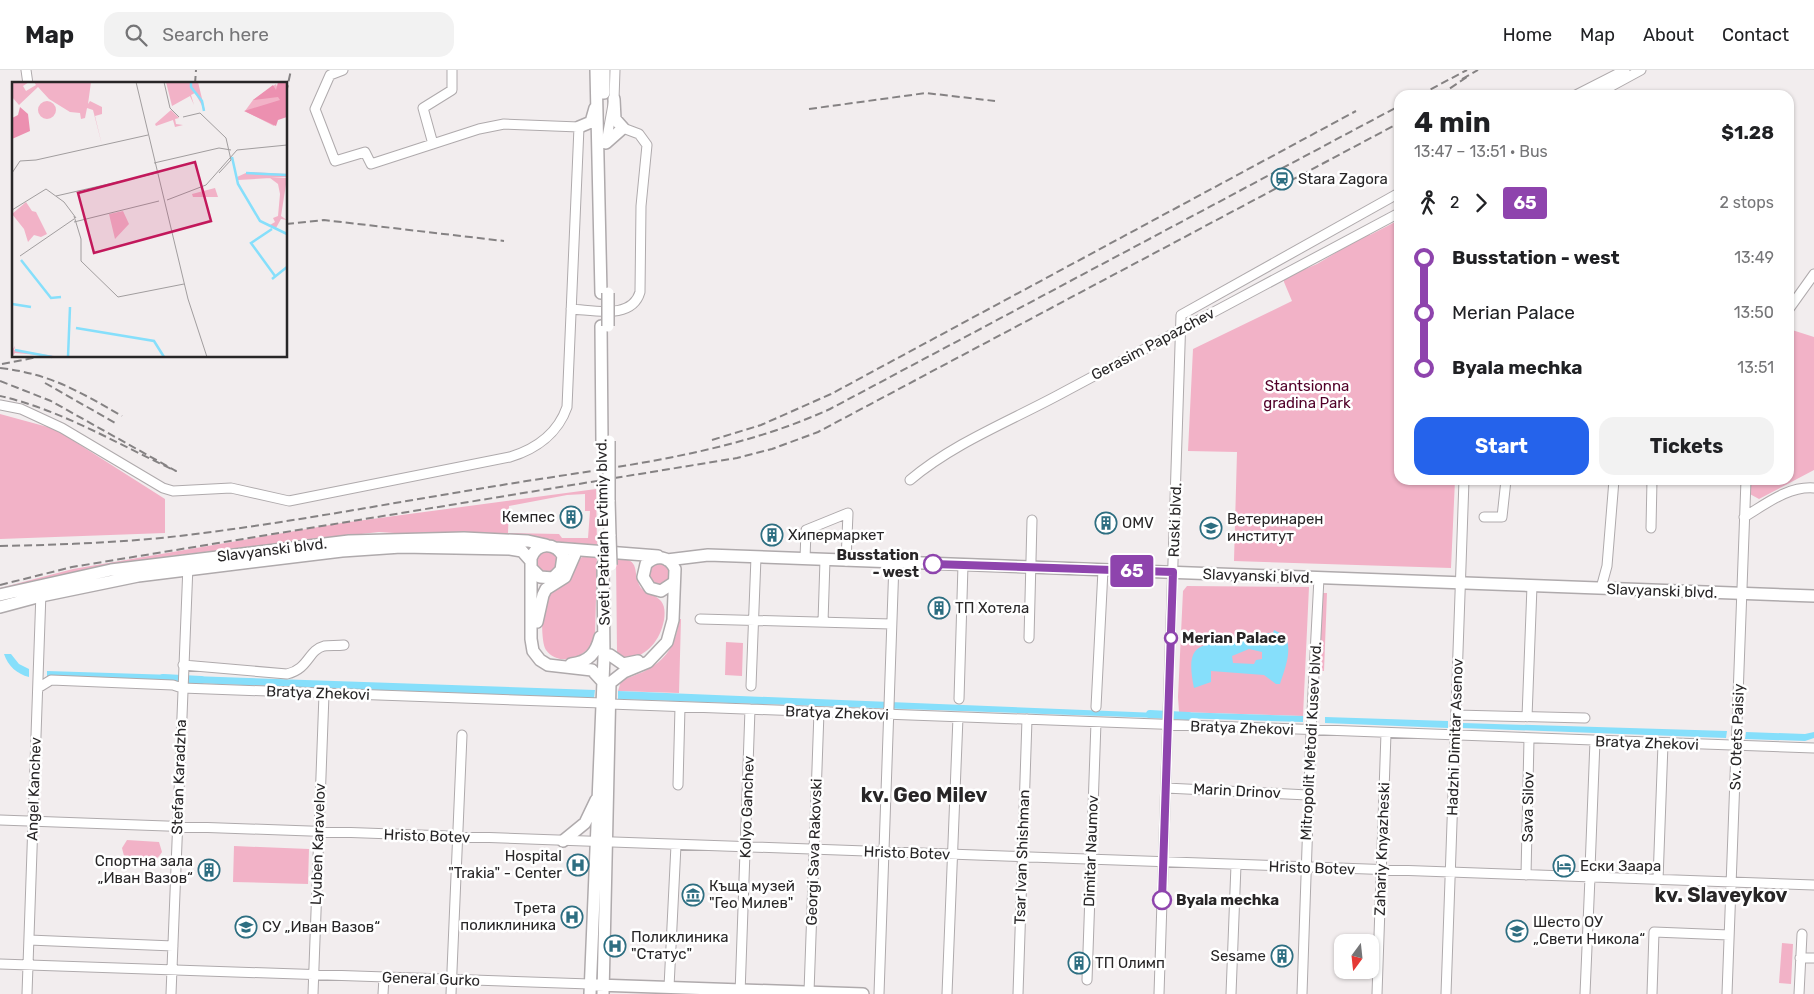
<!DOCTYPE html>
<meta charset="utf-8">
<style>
body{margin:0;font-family:Rubik,sans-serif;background:#f2f2f2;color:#202124;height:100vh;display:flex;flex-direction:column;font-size:19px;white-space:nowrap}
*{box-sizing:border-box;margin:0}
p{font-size:16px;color:#757577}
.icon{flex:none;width:28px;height:28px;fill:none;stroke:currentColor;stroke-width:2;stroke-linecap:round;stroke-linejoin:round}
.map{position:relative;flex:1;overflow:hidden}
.side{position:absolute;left:1394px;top:20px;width:400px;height:395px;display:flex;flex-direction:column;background:#fff;border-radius:15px;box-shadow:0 1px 4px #0004}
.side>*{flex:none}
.badge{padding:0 10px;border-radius:4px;font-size:18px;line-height:32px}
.needle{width:32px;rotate:195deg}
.controls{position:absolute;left:1334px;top:864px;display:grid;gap:10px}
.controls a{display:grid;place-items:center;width:45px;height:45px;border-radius:10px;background:#fff;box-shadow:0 1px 4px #0004;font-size:25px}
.map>.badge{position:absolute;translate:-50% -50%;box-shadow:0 0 0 2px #fff}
.legs{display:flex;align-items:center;gap:8px;height:55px;padding:0 20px;font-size:16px}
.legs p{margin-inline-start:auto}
.headline{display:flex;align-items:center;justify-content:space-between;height:85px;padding:0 20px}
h1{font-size:28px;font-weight:700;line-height:38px}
.primary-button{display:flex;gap:10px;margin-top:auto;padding:10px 20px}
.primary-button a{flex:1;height:58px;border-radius:15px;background:#2563eb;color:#fff;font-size:20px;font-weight:700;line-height:58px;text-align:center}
.primary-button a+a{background:#f2f2f2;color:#202124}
ul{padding:0 20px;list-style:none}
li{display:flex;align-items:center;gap:18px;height:55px;font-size:19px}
li i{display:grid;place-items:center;width:8px;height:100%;margin:0 6px;background:currentColor}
li i::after{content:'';width:12px;height:12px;margin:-6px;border:4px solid;border-radius:50%;background:#fff}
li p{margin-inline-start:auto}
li:first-child i{background:linear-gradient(#0000 50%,currentColor 0)}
li:last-child i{background:linear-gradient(currentColor 50%,#0000 0)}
header{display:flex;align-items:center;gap:30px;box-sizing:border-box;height:70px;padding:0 25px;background:#fff;border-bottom:1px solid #e0e0e0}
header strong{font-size:24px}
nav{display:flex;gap:28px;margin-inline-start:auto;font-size:18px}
.search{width:350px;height:45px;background:#f2f2f2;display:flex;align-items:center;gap:12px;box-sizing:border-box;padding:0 18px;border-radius:15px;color:#757577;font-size:19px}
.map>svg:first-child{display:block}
</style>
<header>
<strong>Map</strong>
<div class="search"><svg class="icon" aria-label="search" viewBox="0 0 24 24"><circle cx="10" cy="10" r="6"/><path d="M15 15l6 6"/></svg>Search here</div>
<nav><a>Home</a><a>Map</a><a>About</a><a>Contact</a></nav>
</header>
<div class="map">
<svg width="1814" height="924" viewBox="0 0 1814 924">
<rect width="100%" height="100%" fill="#f2edee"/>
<path fill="#f2b2c7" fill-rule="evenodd" d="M1399 150V410H1455L1451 498 1234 491 1237 382 1188 381 1193 279 1292 231 1284 212V208C1295 202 1306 199 1317 194 1335 184 1351 172 1369 163L1370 165Z
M1789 259 1814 267V400L1759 429 1748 423 1749 410H1789Z
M0 344 55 359 165 429V463L0 469Z
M596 419 597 476 379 462 170 486 75 503 0 520V518L73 499 342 453ZM585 424V441H590L588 468H562L559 464 508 463 509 436 567 425Z
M536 492a11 11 0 1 1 22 0a11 11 0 1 1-22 0Z
M585 486 597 487 595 567C588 588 559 598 546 580 541 573 541 540 545 531 548 523 554 517 560 510 567 502 574 490 585 486Z
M616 487C643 490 631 501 641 518 647 523 656 525 661 531 665 536 665 543 664 550 660 571 648 584 627 591L617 585V582Z
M648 504a11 11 0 1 1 22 0a11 11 0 1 1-22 0Z
M1187 516 1309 517 1303 646 1179 642 1178 627 1183 521Z
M1319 523H1327L1324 601H1317Z
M679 549H681L679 623 618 621 621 611C629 607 636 605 643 602 666 591 677 573 679 549Z
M726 572 743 573 742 606 725 605Z
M127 770 159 772 162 782C153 798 139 788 124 786L122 778Z
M234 776 309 779 308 814 233 812Z
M1782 873 1793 874 1791 914 1779 913Z"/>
<path fill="#86dffb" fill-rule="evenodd" d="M1274 560 1284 565C1294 578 1284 601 1280 614H1276L1264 605 1211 601V612L1194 618C1183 566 1206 576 1244 571 1258 569 1257 562 1273 563ZM1249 579 1262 582V589L1256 590 1254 594 1233 593 1232 586Z
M4 584H11L19 594 29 599V607C17 604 8 596 4 584Z
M47 601 174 605 173 612 47 608Z
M192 606 595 620 594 628 192 613Z
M618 621 1158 643V648L618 629Z
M1179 642 1303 646V652L1179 648Z
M1325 647 1448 651V658L1325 653Z
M1463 653 1727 661 1726 668 1462 658Z
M1746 662 1805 664 1814 662V668L1805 671 1745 669Z"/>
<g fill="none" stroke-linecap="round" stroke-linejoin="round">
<path stroke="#86dffb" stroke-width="8" d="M163 608 201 610
M1150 644 1188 646"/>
<g stroke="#afaaac" stroke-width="11">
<path id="minor" d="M26 0 28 14
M1576 25 1625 0
M1595 25 1641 0
M606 73 614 29 615 0
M433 74 423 38 452 20V0
M571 239C594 240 632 250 640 222L641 136 647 75 639 64 623 58
M1789 239 1814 204
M0 335 21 339 62 358 163 418 173 421 231 418 289 431 510 387C536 379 558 363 567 337L579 57 504 54 479 59 371 94 365 82 335 91 315 39 330 5 343 0
M910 410C955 372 1013 350 1064 322 1176 262 1287 203 1399 143
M1484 447H1502L1506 410
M1744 447C1766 434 1788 416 1814 418
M1651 458 1652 410
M805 489 806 460 848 443 846 491
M1601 518 1607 496 1614 410
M700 549 891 554
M823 552 825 490
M1029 568 1032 450
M183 595 287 604C309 599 308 580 324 576 330 575 337 576 344 575
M751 616 756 487
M38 618 51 610 173 615 182 618 602 633
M959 629 963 495
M610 634 1814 678
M1096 637 1103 500
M1456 645 1585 648
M1527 647 1532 516
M678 715 680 637
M1166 718 1308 725
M0 750 1814 815
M1590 799 1595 671
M1526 805 1529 669
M1658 810 1663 674
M29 870 173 876
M1800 888H1814
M0 894 590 914
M1087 910 1096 652
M669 917 676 775
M809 922 819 642
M27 924 41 522
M171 924 188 495
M313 924 324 624
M383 924 384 907
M451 924 462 665
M740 924 750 639
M879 924 894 492
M947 924 958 647
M1018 924 1027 649
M1159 924 1181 245 1399 123
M1231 924 1236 795
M1302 924 1311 661 1319 508
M1377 924 1386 663
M1446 924 1464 410
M1585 924 1590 807
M1652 924 1654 862 1729 865
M1727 924 1746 410
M1799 924 1802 864"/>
</g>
<g stroke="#afaaac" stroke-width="14">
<path id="major" d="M596 0 601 223
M604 23V0
M579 57 591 52 595 38
M606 73 623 58 615 49 614 29
M601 256 602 371
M609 430 610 466
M555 478 658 486
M667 490 708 485 1814 526
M532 499 540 507 553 508 561 500 563 486C555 472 537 472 531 488V569L533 581 540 590 548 595 592 600 603 612
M0 525 111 500 349 471 464 468 528 471 546 475
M0 537 41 526 138 506 342 481 401 477 510 479 522 481 530 490
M537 552 543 525 546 519 565 507 575 484
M610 585 623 594 638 591
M571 594C589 592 596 583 600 567
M610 613 624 602 648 592 667 572 673 550 675 499C669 486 656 484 646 494L643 507 650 518 661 521 673 513
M563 771 585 753 596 730
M597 915 863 924
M590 924 604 587 603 495
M603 924 610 613"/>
</g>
<use href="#minor" stroke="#fff" stroke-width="9"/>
<use href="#major" stroke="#fff" stroke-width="11"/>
<path stroke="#858283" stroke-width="2" stroke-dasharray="8 4" stroke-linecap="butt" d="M1462 9 1478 0
M195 14 196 0
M286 23 291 0
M1420 25 1467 0
M1440 25 1467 7
M809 39 926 23 995 31
M286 154 324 150 504 171
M2 294 43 286
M0 298C51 304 78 321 122 346
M0 311 51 331 176 401C119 375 62 340 0 326
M45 313 117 354
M712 370 761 355 831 324 1356 41
M0 476C54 475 107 473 161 468 273 456 385 434 496 416 609 397 725 387 830 339L1399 36
M0 515 72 497 737 388 772 379 818 362 1399 53"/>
<g stroke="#afaaac" stroke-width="14" stroke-linecap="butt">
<path id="major-bridge" d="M608 223V256
M609 371V430
M610 466 611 495"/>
</g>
<use href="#major-bridge" stroke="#fff" stroke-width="11"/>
</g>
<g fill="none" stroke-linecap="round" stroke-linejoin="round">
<g stroke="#fff" stroke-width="11">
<path id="line-1" d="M933 494 1173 502 1162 830"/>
</g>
<use href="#line-1" stroke="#8e44ad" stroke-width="8"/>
</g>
<defs>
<g id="station-ring" transform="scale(1.125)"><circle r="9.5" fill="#fff" stroke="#2d6e81" stroke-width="1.5"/><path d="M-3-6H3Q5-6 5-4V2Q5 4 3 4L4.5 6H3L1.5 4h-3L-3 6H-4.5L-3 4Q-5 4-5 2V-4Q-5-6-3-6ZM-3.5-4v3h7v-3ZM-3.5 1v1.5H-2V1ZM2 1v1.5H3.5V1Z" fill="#2d6e81"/></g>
<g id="building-ring" transform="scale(1.125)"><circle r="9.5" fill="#fff" stroke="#2d6e81" stroke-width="1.5"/><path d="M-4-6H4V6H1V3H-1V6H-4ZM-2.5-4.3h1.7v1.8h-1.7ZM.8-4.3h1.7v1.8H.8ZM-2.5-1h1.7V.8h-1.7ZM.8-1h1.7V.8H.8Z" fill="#2d6e81"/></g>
<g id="university-ring" transform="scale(1.125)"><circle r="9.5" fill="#fff" stroke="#2d6e81" stroke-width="1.5"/><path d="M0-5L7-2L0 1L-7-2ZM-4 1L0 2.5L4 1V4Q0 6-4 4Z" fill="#2d6e81"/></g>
<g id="hospital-ring" transform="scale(1.125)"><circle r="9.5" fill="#fff" stroke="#2d6e81" stroke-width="1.5"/><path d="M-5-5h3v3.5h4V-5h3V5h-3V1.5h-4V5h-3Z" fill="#2d6e81"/></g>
<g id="hotel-ring" transform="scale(1.125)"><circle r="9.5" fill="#fff" stroke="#2d6e81" stroke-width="1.5"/><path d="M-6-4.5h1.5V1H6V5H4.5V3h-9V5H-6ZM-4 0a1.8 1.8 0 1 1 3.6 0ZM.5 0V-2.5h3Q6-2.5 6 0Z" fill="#2d6e81"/></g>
<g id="museum-ring" transform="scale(1.125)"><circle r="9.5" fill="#fff" stroke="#2d6e81" stroke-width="1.5"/><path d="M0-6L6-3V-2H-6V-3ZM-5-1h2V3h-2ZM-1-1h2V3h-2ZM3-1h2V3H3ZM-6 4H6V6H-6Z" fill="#2d6e81"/></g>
<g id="school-ring" transform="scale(1.125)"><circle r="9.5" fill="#fff" stroke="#2d6e81" stroke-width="1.5"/><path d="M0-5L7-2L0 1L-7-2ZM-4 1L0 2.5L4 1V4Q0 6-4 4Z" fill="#2d6e81"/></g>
</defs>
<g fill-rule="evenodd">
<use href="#station-ring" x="1282" y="109"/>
<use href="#building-ring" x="571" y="447"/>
<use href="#building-ring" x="1106" y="453"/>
<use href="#university-ring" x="1211" y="458"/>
<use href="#building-ring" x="772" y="465"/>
<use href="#building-ring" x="939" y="538"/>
<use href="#hospital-ring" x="578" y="795"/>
<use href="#hotel-ring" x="1564" y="796"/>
<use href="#building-ring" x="209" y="800"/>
<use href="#museum-ring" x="693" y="825"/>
<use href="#hospital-ring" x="572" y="847"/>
<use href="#school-ring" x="246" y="857"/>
<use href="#school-ring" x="1517" y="861"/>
<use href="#hospital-ring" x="615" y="876"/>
<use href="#building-ring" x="1282" y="886"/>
<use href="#building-ring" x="1079" y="893"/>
</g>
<g fill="#fff" stroke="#8e44ad" stroke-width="2.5">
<circle cx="933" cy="494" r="9"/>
<circle cx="1171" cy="568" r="6"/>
<circle cx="1162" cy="830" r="9"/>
</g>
<g text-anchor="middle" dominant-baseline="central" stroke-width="5" stroke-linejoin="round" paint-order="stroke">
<g font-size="15" fill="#282627" stroke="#fff" text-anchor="start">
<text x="1298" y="109">Stara Zagora</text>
<text x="555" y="447" text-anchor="end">Кемпес</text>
<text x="1227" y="449">Ветеринарен<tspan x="1227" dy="17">институт</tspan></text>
<text x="1122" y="453">OMV</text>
<text x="788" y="465">Хипермаркет</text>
<text x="955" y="538">ТП Хотела</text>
<text x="562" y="786" text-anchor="end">Hospital<tspan x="562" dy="17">"Trakia" - Center</tspan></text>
<text x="193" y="791" text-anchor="end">Спортна зала<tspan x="193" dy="17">„Иван Вазов“</tspan></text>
<text x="1580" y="796">Ески Заара</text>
<text x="709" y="816">Къща музей<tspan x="709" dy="17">"Гео Милев"</tspan></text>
<text x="556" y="838" text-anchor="end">Трета<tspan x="556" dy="17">поликлиника</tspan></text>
<text x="1533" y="852">Шесто ОУ<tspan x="1533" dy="17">„Свети Никола“</tspan></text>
<text x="262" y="857">СУ „Иван Вазов“</text>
<text x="631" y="867">Поликлиника<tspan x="631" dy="17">"Статус"</tspan></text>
<text x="1266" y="886" text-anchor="end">Sesame</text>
<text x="1095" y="893">ТП Олимп</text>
</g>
<g font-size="15" fill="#282627" stroke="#fff">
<text transform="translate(1153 274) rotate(-28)">Gerasim Papazchev</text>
<text transform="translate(1175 450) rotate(-88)">Ruski blvd.</text>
<text transform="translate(603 462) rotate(-91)">Sveti Patriarh Evtimiy blvd.</text>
<text transform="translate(272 480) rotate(-7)">Slavyanski blvd.</text>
<text transform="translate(1258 506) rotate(2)">Slavyanski blvd.</text>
<text transform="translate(1662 521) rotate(2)">Slavyanski blvd.</text>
<text transform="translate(318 623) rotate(2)">Bratya Zhekovi</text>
<text transform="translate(837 643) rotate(2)">Bratya Zhekovi</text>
<text transform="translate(1242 658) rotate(2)">Bratya Zhekovi</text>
<text transform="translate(1455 667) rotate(-88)">Hadzhi Dimitar Asenov</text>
<text transform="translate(1737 667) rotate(-88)">Sv. Otets Paisiy</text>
<text transform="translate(1311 671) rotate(-87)">Mitropolit Metodi Kusev blvd.</text>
<text transform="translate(1647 673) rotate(2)">Bratya Zhekovi</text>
<text transform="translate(179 707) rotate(-88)">Stefan Karadzha</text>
<text transform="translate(34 719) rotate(-88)">Angel Kanchev</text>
<text transform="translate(1237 721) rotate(3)">Marin Drinov</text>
<text transform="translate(747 737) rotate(-88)">Kolyo Ganchev</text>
<text transform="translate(1528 737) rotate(-89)">Sava Silov</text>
<text transform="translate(427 766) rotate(2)">Hristo Botev</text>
<text transform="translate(318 774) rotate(-88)">Lyuben Karavelov</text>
<text transform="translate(1382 779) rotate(-88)">Zahariy Knyazheski</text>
<text transform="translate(1091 781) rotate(-88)">Dimitar Naumov</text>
<text transform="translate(814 782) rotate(-88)">Georgi Sava Rakovski</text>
<text transform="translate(907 783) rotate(2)">Hristo Botev</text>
<text transform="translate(1022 787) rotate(-88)">Tsar Ivan Shishman</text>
<text transform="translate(1312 798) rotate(2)">Hristo Botev</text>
<text transform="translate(431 909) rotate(2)">General Gurko</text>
</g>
<g font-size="15" fill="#510029" stroke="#fff">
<text x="1307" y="316">Stantsionna<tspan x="1307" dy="17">gradina Park</tspan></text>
</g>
<g font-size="15" font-weight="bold" fill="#282627" stroke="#fff" text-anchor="start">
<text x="919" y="485" text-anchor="end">Busstation<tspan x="919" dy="17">- west</tspan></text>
<text x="1182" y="568">Merian Palace</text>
<text x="1176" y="830">Byala mechka</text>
</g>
<g font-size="20" font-weight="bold" fill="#282627" stroke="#fff">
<text x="924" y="725">kv. Geo Milev</text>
<text x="1721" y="825">kv. Slaveykov</text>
</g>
</g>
<g transform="translate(12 12)">
<rect width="275" height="275" fill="#f2edee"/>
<path d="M0 0H17L11 4 14 9 24 3 22 0H79L76 22 78 19 90 25V32L83 34 90 63 81 28 75 26 73 36 69 37 68 31 58 30 37 17 26 5 7 23 0 15ZM154 0H186L193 29 183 11 179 13 182 23 178 14 160 24ZM264 2 272 24 262 44 233 29 241 18ZM26 28a9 9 0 1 1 18 0a9 9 0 1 1-18 0ZM159 28 167 36 163 37 164 42 171 43 163 45 161 38 144 44 143 42ZM236 90 275 92V95L226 98 225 95ZM258 96H275L269 134 275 138 269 137 264 146 258 143 263 140 261 136 266 134 268 112 266 102ZM203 106 206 115H181L180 112ZM14 120 20 129 24 130 35 152 29 155 22 153 16 160 12 147 0 132ZM111 129 117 142 103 157 97 132ZM3 264 2 268 49 275 3 271 0 275V268Z" fill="#f2b2c7"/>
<path d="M266 0H275V35L266 38 264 44 232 29 268 18 266 15 241 18 261 3 264 8ZM8 25 16 32 18 49 0 57V36L6 33Z" fill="#ec90b0"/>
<path fill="none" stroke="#86dffb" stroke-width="2.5" d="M179 0V5L190 19 192 29M220 75 226 102 248 139 275 152M234 91 275 93M260 147 239 161 263 194M9 178 39 216 49 215M260 197 275 185M0 222 19 225M64 246 142 259 152 275M3 268 40 275M56 275 58 225"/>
<path fill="none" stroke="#a19d9e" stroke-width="1" d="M124 0 176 217 195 275M152 0 158 26 167 35M171 35 188 31 214 56 219 78 207 91M142 81 207 66 219 68M0 91 8 79 24 78 136 53M44 114 145 91M155 118 194 103 225 68 275 63M0 128 34 107 52 120 64 136M62 134 69 157V179L106 215 172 202M62 140 147 119M8 174 62 137"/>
<path fill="#c2185b" fill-opacity="0.15" stroke="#c2185b" stroke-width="2.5" d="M183 80 199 139 82 171 66 111Z"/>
<rect width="275" height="275" fill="none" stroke="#282627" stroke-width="2.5"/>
</g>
</svg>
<div class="controls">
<a><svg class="needle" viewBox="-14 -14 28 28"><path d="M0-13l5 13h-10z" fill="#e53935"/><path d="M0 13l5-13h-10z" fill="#757577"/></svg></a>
</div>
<b class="badge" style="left:1132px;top:501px;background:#8e44ad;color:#fff">65</b>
<section class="side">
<div class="headline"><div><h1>4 min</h1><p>13:47 – 13:51 · Bus</p></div><b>$1.28</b></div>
<div class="legs"><svg class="icon" aria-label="walk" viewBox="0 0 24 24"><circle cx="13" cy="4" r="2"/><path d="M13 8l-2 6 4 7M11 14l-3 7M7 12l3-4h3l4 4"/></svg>2<svg class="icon" aria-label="forward" viewBox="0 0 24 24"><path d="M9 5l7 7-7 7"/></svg><b class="badge" style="background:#8e44ad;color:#fff">65</b><p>2 stops</p></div>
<ul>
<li><i style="color:#8e44ad"></i><b>Busstation - west</b><p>13:49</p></li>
<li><i style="color:#8e44ad"></i><span>Merian Palace</span><p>13:50</p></li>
<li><i style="color:#8e44ad"></i><b>Byala mechka</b><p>13:51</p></li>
</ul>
<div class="primary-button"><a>Start</a><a>Tickets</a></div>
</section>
</div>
